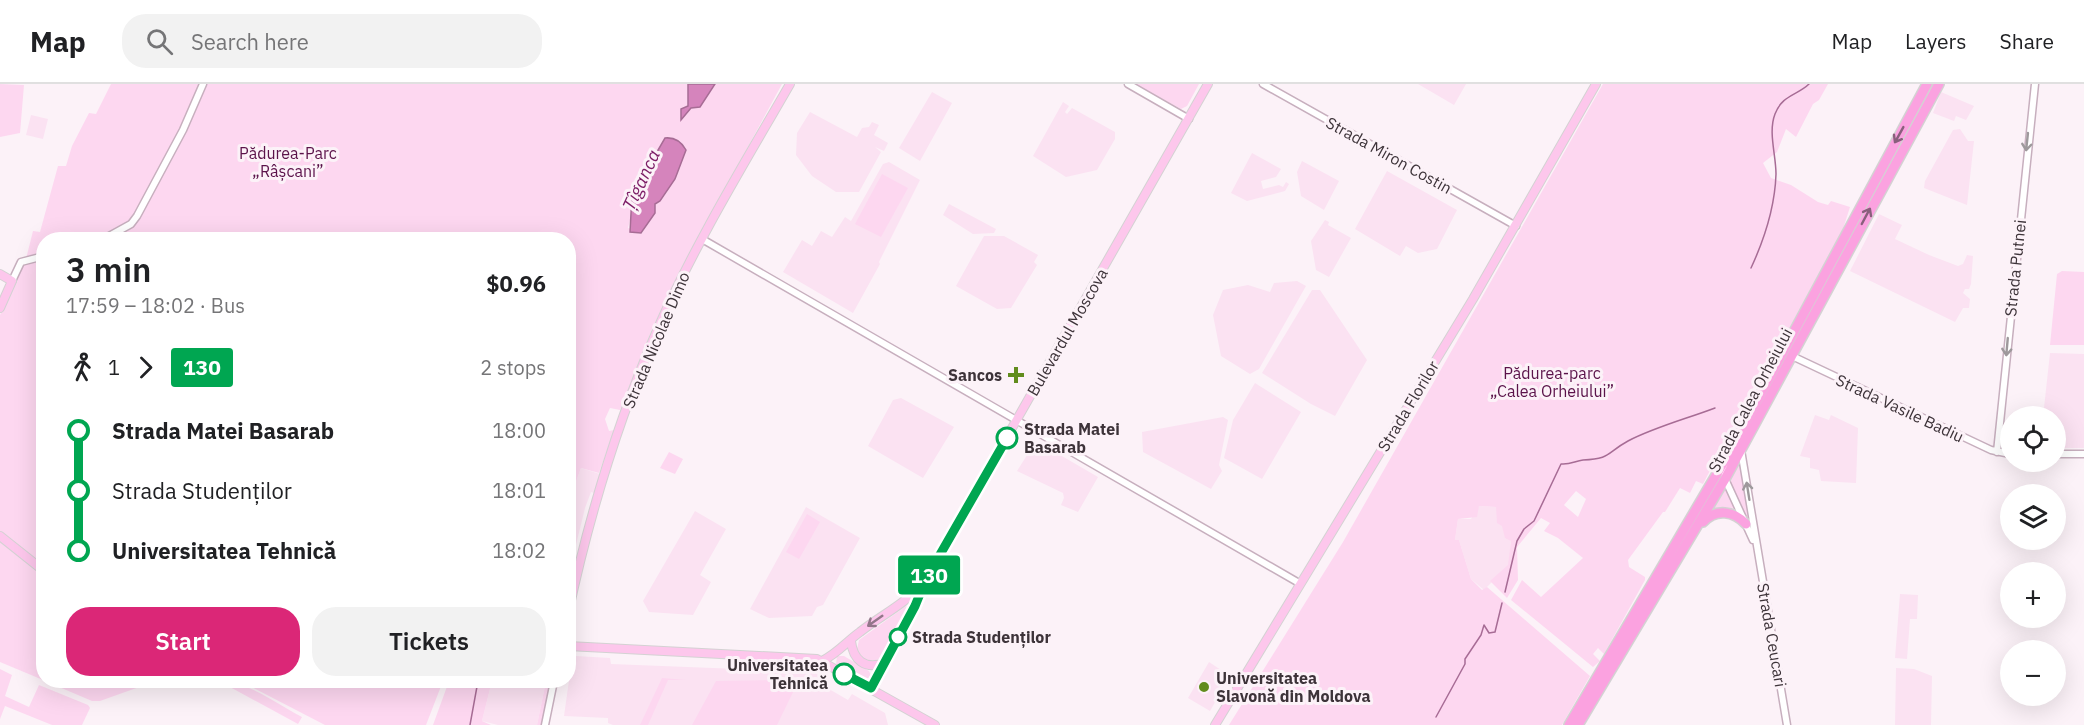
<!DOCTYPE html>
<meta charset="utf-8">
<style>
body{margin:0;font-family:"IBM Plex Sans",sans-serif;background:#f2f2f2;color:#202124;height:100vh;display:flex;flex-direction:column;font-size:22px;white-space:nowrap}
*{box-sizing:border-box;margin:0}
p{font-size:20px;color:#757577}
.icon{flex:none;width:33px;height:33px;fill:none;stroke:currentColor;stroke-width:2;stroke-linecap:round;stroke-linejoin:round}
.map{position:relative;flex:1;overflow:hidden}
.panel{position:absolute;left:36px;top:148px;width:540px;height:456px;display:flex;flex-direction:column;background:#fff;border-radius:24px;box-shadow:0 6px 24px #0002}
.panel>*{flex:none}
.badge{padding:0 12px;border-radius:4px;font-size:21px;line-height:39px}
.fabs{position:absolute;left:2000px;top:322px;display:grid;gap:12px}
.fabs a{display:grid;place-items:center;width:66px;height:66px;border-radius:50%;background:#fff;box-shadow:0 6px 24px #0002;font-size:30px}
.map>.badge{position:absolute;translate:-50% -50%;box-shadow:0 0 0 3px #fff}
.legs{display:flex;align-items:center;gap:9px;height:66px;padding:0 30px;font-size:20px}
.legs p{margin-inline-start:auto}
.overview{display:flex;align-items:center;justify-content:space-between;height:102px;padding:0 30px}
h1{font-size:33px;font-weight:600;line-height:45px}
.primary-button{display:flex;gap:12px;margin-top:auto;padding:12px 30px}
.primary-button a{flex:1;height:69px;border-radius:24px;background:#db2777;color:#fff;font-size:24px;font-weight:600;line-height:69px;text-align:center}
.primary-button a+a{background:#f2f2f2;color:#202124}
ul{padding:0 30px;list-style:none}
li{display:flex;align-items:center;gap:21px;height:60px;font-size:22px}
li i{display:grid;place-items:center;width:9px;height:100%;margin:0 8px;background:currentColor}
li i::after{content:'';width:15px;height:15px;margin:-8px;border:4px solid;border-radius:50%;background:#fff}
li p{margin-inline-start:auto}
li:first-child i{background:linear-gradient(#0000 50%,currentColor 0)}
li:last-child i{background:linear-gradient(currentColor 50%,#0000 0)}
header{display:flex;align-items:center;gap:36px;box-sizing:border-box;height:84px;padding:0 30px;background:#fff;border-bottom:2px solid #e0e0e0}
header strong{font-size:28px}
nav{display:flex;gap:33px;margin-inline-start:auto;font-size:21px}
.search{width:420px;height:54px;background:#f2f2f2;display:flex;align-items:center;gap:15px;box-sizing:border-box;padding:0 21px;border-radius:24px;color:#757577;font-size:22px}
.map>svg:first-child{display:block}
</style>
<header>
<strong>Map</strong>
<div class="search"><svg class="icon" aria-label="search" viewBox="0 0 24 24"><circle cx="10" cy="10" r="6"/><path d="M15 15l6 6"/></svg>Search here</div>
<nav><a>Map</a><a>Layers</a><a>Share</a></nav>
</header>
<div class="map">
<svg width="2084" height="641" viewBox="0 0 2084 641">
<rect width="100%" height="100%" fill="#fcf2f8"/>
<path fill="#fbe2f2" d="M1418 0H1466L1454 21Z
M932 8 952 19 920 77 899 64Z
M1941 8 1974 22 1966 36 1956 32 1954 37 1933 29Z
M1063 18 1069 22 1065 28 1067 30 1072 24 1115 48V55L1097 86 1066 93 1033 72Z
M810 28 857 53 862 44 869 43 872 38 879 41 874 51 888 59 884 67 875 63 881 68 859 108H836L812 92 796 71 797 49Z
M31 31 48 35 43 55 26 51Z
M1960 45 1968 57H1974L1967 121 1924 104 1925 97 1953 46Z
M1252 69 1281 85 1276 93 1261 97 1263 105 1279 101 1283 103 1286 98 1289 100 1285 107 1247 117 1231 109Z
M1302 77 1339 97 1324 126 1301 112 1297 88Z
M889 78 920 96 879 178 880 180 853 229 783 188 802 156 812 162 821 147 832 153 845 133 851 137 883 80Z
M1387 87 1457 126 1437 165 1418 169 1406 162 1400 172 1355 145Z
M949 120 996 145 994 149 973 150 943 131Z
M1879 130 1902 141 1895 155 1929 171 1958 182 1963 180 1967 171 1973 172 1971 200 1969 205H1965L1963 209 1970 215 1969 224H1963L1955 238 1850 187Z
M1325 136 1329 138 1328 141 1351 154 1329 193 1316 186 1311 157Z
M984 152H1004L1038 171 1034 178 1037 181 1011 224 997 225 956 202Z
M1297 197 1306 202 1259 285 1250 290 1221 272 1213 231 1223 206 1248 201 1270 208 1274 199Z
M1312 206H1320L1367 276 1335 332 1311 320 1262 289Z
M2050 269 2084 270V364H2055V333H2043Z
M1255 299 1301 328 1262 395 1224 374 1233 336Z
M901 314 954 343 923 394 868 362 893 316Z
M1815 331 1829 336 1831 331 1858 344 1856 399 1821 397 1819 386 1810 384V374L1800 372Z
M1223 333 1228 336 1219 381 1222 387 1211 405 1143 368 1142 348Z
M1036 357 1098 393 1078 428 1061 421 1064 414 1063 409 1017 387Z
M581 384 600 390 594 409 591 408 585 424 574 469 570 468 569 471V417Z
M1479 422 1496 423 1505 449 1511 457 1509 481 1484 506 1471 495 1459 456H1455L1458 435H1471Z
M806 423 860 454 823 521 817 523 812 532 769 534 750 525Z
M695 427 726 445 700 491 711 498 693 531 649 528 643 517Z
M1900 510 1918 511 1917 535H1910L1907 575 1895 574Z
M576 572 610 574 611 580 814 588 825 595 822 601 848 616 852 610 885 629 888 641H613L608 639V634L564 632 572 575Z
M1209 578 1230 592 1210 627 1188 614Z
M1896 584 1914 585 1932 592 1931 641H1895Z
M492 597H546L537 641H498L482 637Z"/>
<path fill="#fdd7f0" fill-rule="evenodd" d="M0 0 24 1 20 49 0 53Z
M111 0H688V22L691 24 700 23 715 0H782L684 181 652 245 620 326 610 324 605 335 609 347 614 346 599 389 581 384 569 417 568 156H44L43 482 0 448V231L27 171 33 147 40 148 58 82H66L72 62 89 29 96 30ZM665 54H674C674 77 678 107 654 120L655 129 642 149 628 144 632 128V111Z
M1135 0H1199L1187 22 1181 25Z
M1603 0H1828L1819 16 1813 20 1796 53 1786 45 1777 68 1763 79 1771 94 1791 101 1818 118 1828 121 1831 117 1850 123 1842 148 1781 259 1775 262 1703 400 1696 397 1690 409 1680 404 1665 428H1663L1628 476 1629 483 1645 493V496L1604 570 1598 564 1593 570 1600 577 1593 583 1511 516 1522 496 1541 513 1583 474 1558 454 1544 447 1550 439 1541 434 1517 463 1518 496 1507 514 1490 497 1508 481 1511 457 1505 454 1502 442 1497 439 1496 423 1479 422 1477 433 1458 435 1455 456H1459L1471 495 1482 506 1487 503 1590 592 1562 641H1229L1343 458ZM1576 407 1586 415 1578 433 1564 421Z
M882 90 908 104 881 153 855 140Z
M2062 187 2084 188V261H2050L2057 190Z
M669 368 683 375 675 390 660 384Z
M1739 378 1753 450 1729 396Z
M1725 402 1739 431 1709 430Z
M807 430 820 438 799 475 786 468Z
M0 456 43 491V596L0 578Z
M906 522 909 526 883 574 868 578 863 575 857 565 859 556Z
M837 572H844L869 587 872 594 864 597 836 581Z
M0 585 12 591 5 612 29 623 39 601 88 621 90 624 82 641H52L5 622 0 635Z
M662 594 686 596H668L648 641H640Z
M782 596 798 598 777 641H692L716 597Z
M45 597H156L100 617H92Z
M219 597C248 597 277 620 302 633L298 640Z
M240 597H443L426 641H325Z
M449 597H492L482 637 491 641H433Z
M546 597H551L542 641H537Z"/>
<path fill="#d584bc" stroke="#a76c95" stroke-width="1.5" d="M688 0H715L700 23 691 24 681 36V25L688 22Z
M665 54C675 53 681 57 686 66L675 95 660 117 655 120V129L641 149 630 148 632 111Z"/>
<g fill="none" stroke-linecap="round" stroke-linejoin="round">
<path stroke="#a76c95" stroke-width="1.5" d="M1751 184C1764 156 1775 121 1776 90 1776 71 1768 48 1775 30 1782 11 1798 11 1809 0
M1505 508 1517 457 1524 445 1534 437 1561 380C1570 381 1575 377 1583 376 1611 375 1606 369 1628 357 1655 343 1686 335 1715 324
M1436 633 1465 580V575L1481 551 1484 541 1489 549 1495 548 1502 519
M470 641 478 597"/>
<g stroke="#c7afbe" stroke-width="9">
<path id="minor" d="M1128 0 1189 35
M1263 0 1516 142
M702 155 1299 499
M102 156 131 140 137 132 183 46 203 0
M12 197 21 178 44 172
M1792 272 1991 366 2010 370
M1741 366 1787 641
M1997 368 2035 0
M2055 370H2084
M1724 379 1725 395 1753 456
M545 641 554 597"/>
</g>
<g stroke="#d4d2d3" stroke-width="10">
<path id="major" d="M0 190 12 197 0 224
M0 452 44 487
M568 530C589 432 618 336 658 244 695 160 744 80 790 0
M851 557C853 576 865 586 884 579
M568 562 817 575 935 641
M822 577C838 569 846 558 860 548 880 532 905 520 921 501
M871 604 915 522 926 495 1208 0
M1215 641 1473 215 1596 0"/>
</g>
<g stroke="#d4d2d3" stroke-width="12">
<path id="highway" d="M1703 438C1716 424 1734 427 1746 440
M1569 641 1725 376 1927 0
M1578 641 1725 395 1939 0"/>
</g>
<use href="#minor" stroke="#fff" stroke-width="6"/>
<use href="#major" stroke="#fdc7ec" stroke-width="8"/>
<use href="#highway" stroke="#fba2e0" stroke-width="9"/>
</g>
<defs><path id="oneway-shaft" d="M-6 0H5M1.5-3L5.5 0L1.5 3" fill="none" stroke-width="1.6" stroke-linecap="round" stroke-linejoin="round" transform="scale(1.5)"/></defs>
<g stroke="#895f7c">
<use href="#oneway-shaft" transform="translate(1899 51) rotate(119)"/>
<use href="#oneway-shaft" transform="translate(1866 132) rotate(-62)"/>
</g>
<g stroke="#9e999c">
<use href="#oneway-shaft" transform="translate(2027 58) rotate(96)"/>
<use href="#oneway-shaft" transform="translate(2007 263) rotate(95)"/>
<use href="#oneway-shaft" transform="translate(1748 407) rotate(-99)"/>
</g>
<use stroke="#93768a" href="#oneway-shaft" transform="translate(875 537) rotate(145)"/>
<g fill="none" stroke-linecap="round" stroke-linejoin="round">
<g stroke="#fff" stroke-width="14">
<path id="line-1" d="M844 590 871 604 915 522 926 495 1007 354"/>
</g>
<use href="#line-1" stroke="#00a651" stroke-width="9"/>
</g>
<g fill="#618c1d" stroke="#fcf2f8" stroke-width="2">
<path d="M1013 282h6v6h6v6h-6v6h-6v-6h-6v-6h6z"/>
<circle cx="1204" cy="603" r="6"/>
</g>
<g fill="#fff" stroke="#00a651" stroke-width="3">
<circle cx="1007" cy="354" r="10"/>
<circle cx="898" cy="553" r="8"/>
<circle cx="844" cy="590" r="10"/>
</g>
<g text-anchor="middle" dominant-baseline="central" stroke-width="6" stroke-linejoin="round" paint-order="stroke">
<g font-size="16" fill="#5b134a" stroke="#fcf2f8">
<text x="288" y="69">Pădurea-Parc<tspan x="288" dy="18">„Râșcani”</tspan></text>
<text x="1552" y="289">Pădurea-parc<tspan x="1552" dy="18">„Calea Orheiului”</tspan></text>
</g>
<g font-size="16" fill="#3d3339" stroke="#fcf2f8">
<text transform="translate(1389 71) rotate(29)">Strada Miron Costin</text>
<text transform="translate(2015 184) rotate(-84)">Strada Putnei</text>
<text transform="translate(1067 248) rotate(-60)">Bulevardul Moscova</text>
<text transform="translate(656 256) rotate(-67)">Strada Nicolae Dimo</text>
<text transform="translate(1750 316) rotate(-62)">Strada Calea Orheiului</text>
<text transform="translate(1408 322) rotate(-59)">Strada Florilor</text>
<text transform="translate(1900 324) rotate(25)">Strada Vasile Badiu</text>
<text transform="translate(1772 551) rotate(80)">Strada Ceucari</text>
</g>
<g font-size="16" font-weight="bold" fill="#3d3339" stroke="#fcf2f8" text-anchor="end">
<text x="1002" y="291">Sancos</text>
<text x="1216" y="594" text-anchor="start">Universitatea<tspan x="1216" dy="18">Slavonă din Moldova</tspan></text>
</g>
<g font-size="16" font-weight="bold" fill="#3d3339" stroke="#fcf2f8" text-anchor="start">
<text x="1024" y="345">Strada Matei<tspan x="1024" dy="18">Basarab</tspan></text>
<text x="912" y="553">Strada Studenților</text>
<text x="828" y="581" text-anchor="end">Universitatea<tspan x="828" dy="18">Tehnică</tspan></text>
</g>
<g font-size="18" font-style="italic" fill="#7c1d66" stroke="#fcf2f8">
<text transform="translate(641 96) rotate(-65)">Țîganca</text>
</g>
</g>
</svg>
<div class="fabs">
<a><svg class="icon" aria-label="locate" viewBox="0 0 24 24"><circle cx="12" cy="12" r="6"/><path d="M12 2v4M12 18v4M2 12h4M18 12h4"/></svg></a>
<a><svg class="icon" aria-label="layers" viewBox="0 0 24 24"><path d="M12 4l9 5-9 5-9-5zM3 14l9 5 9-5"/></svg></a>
<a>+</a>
<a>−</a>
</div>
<b class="badge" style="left:929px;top:491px;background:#00a651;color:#fff">130</b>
<section class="panel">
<div class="overview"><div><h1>3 min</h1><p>17:59 – 18:02 · Bus</p></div><b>$0.96</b></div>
<div class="legs"><svg class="icon" aria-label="walk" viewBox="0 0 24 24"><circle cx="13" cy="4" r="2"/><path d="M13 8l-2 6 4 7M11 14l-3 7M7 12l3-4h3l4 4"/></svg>1<svg class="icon" aria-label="forward" viewBox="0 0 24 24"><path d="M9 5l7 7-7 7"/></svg><b class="badge" style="background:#00a651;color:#fff">130</b><p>2 stops</p></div>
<ul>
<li><i style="color:#00a651"></i><b>Strada Matei Basarab</b><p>18:00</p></li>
<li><i style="color:#00a651"></i><span>Strada Studenților</span><p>18:01</p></li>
<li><i style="color:#00a651"></i><b>Universitatea Tehnică</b><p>18:02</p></li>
</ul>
<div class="primary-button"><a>Start</a><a>Tickets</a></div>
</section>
</div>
